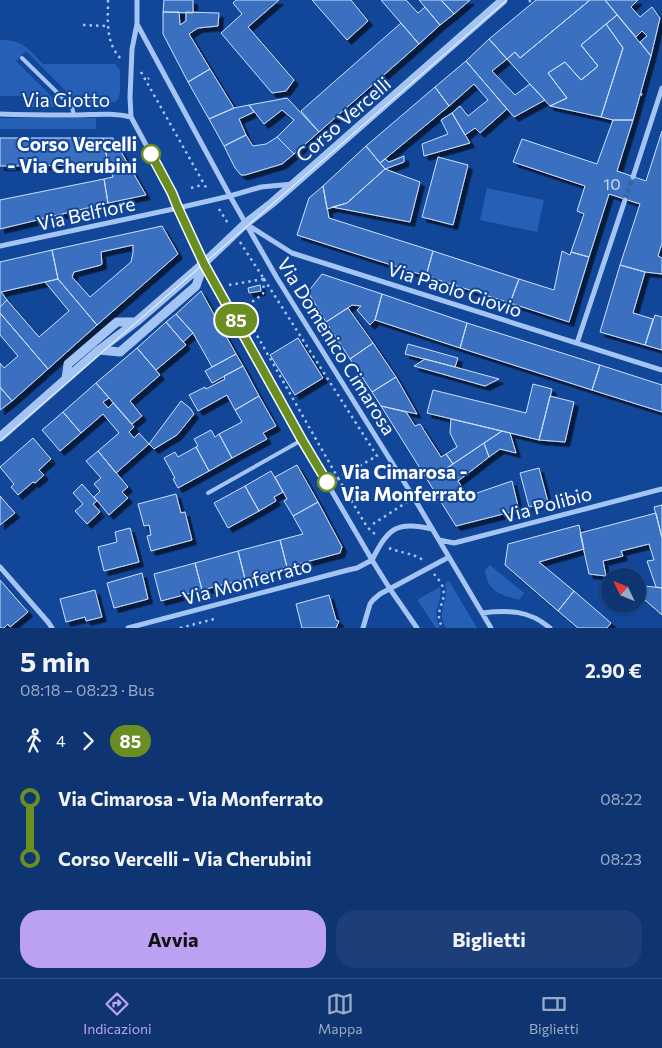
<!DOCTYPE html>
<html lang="it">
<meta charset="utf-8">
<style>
body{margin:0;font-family:Commissioner,sans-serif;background:#1c3f7a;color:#f1f3f6;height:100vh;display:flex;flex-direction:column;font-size:19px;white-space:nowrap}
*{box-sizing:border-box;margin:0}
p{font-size:16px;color:#9baac4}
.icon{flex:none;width:28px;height:28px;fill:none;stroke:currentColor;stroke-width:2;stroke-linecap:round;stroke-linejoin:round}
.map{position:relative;height:628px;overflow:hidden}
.drawer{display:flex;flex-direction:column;background:#0e3472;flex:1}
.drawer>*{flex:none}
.badge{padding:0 10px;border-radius:16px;font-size:18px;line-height:32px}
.needle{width:32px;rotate:313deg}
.buttons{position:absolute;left:601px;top:568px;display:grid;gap:10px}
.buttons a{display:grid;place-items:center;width:45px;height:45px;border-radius:50%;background:#0e3472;box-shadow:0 1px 4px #0004,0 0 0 1px #2e4f84;font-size:25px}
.map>.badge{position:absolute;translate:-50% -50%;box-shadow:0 0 0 2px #fff}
.legs{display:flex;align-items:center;gap:8px;height:55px;padding:0 20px;font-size:16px}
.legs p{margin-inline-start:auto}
.summary{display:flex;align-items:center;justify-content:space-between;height:85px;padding:0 20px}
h1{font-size:28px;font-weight:700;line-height:38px}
.button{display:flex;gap:10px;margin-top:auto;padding:10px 20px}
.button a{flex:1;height:58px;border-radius:20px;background:#bca0f2;color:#111;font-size:20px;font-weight:700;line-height:58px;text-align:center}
.button a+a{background:#1c3f7a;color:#f1f3f6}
ul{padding:0 20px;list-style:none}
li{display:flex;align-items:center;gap:18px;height:60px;font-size:19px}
li i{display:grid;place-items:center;width:8px;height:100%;margin:0 6px;background:currentColor}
li i::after{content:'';width:12px;height:12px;margin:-6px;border:4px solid;border-radius:50%;background:#0e3472}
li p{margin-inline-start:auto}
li:first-child i{background:linear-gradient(#0000 50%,currentColor 0)}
li:last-child i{background:linear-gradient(currentColor 50%,#0000 0)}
.tabs{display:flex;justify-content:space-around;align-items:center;height:70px;border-top:1px solid #2e4f84;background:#0e3472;font-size:14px;color:#9baac4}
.tabs a{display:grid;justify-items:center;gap:2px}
.tabs .active{color:#bca0f2}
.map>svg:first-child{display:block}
</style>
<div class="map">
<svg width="662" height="628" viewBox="0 0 662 628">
<defs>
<filter id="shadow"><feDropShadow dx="4.5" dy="4.5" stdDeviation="0" flood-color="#0009"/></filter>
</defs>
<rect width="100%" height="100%" fill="#124698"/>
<path fill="#255fb6" d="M0 40C22 39 29 49 43 64H115L120 70V93L118 99 115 102 103 103V107H82L26 51 16 61 62 107H25L24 96H0Z
M0 118H96V129H0Z
M487 188 544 200 537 232 480 220Z
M490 565 524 593 519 600C500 595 487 591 485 570Z
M448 581H449L477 628H446C435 612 450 600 445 584Z
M440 587C444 602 430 610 440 628H436L418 601 420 598Z"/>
<path fill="#3b70c0" stroke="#cce0fd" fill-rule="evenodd" filter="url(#shadow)" d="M164 0H193V13L163 12Z
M236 0H279L248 27 294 80 286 91 272 93 221 33 242 14 233 3Z
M312 0H351L368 21 347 40Z
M381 0H406L418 13 425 7 440 25 419 44Z
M419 0H441L454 14 440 25Z
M441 0H470L454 14Z
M536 0H590L520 58 515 52 507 59 489 39Z
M590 0H605L617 15 581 45 598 66 581 80 565 62 548 73 567 98 550 106 507 59 515 52 520 58Z
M605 0H638L631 7 640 17 652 7 660 18 651 56 640 42 647 36 642 31 636 37Z
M163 12H179L180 25 186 21V12L219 13 218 26 198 28 189 34 210 69 188 82 163 34Z
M617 15 651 56 633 120H613L601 117 623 48 606 24Z
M401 23 419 44 319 132 301 111Z
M606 24 623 48 601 117 550 106 567 98 548 73 565 62 581 80 591 72 598 66 581 45Z
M489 39 507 59 492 71 515 95 530 84 545 100 514 117 466 61Z
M466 61 507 109 480 133 475 128 465 135 452 113 460 106 468 116 488 100 474 84 449 106 435 87Z
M210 69 234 108 209 119 188 82Z
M435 87 449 106 380 163 366 146Z
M287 98 319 132 294 154 277 137 294 120 282 110 264 124 249 105Z
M249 105 254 112 239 119 246 135 224 146 209 119 234 108Z
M452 113 470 143 424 156 422 144 448 134 441 120Z
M613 120H633L617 171 646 181 662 131V243L658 256 662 258V274L645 272 620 265 640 204 609 194 589 257 571 252 584 214 577 211 585 186 513 162 522 139 597 164Z
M246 135 253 146 266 144 277 137 294 154 282 164 245 175H241L235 168 224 146Z
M0 138H103L108 163 95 168H93L90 165 0 166Z
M103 138H113L146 195 108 203 104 179 113 177 108 163Z
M366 146 385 169 347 203 327 209 323 186Z
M404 156V162L385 169 380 163 385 159 389 162Z
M438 157 468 165 453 225 422 217Z
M385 169 420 182 410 222 332 207 347 203Z
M104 179 108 203 0 229V200Z
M323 186 329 218 433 251 426 276 297 235 309 198Z
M162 226 178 254 97 325 58 279 52 250ZM133 245V253L131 262 90 297 72 277 74 272 101 265 102 264 101 252Z
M52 250 58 279 1 292 7 300 0 307V262Z
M433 251 519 279 510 303 426 276Z
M562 251 570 255 571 252 589 257 569 322 510 303 519 279 554 290Z
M620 265 645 272 633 313 653 319 645 345 600 332Z
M322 274 382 294 375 320 370 325 357 310 361 306 352 305 326 322 308 292Z
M58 279 97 325 48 369 0 313V307L7 300 39 337 69 311 45 282Z
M260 285 261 291 249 293 248 288Z
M201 291 236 354 212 367 193 333 176 314Z
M382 294 467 323 460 348 375 320Z
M348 308 373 343 350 359 326 322Z
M0 313 48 369 12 401 0 387V363L4 368 18 356 0 335Z
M176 314 193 333 183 342 166 322Z
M655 315 662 317V350L645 345Z
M166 322 186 345 156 370 137 348Z
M467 323 600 365 592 390 460 348Z
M298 338 323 378 295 395 270 355Z
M373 343 396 377 372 392 350 359Z
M408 344 458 358 455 367 405 354Z
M137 348 160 375 130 401 142 416 132 424 96 383Z
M236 354 243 366 212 383 205 371Z
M425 359 455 367 499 379 485 386 414 366Z
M600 365 662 385V412L592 390Z
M243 366 259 396 235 410 227 395 198 411 189 395 205 387 206 389 225 379 224 376Z
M396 377 417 414 381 406 372 392Z
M96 383 109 398 103 402 108 408 113 403 134 427 129 432 134 438 139 433 149 444 116 473 98 451 119 433 103 414 81 433 63 412Z
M533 384 552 389 539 440 427 413 433 390 526 413Z
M0 387 12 401 0 410Z
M259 396 276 426 263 433 267 439 232 458 219 434 242 422 235 410Z
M550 396 574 402 565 442 539 440Z
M181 401 190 408 194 414 177 435 154 449 149 444Z
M381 406 406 412 415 426 420 424 441 457 446 454 453 464 428 481Z
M63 412 81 433 60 451 42 430Z
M451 419 502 431 453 464 446 454 457 447 450 433Z
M211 430 215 437 219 434 232 458 209 471 196 447 198 446 194 439Z
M502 431 510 433 516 453 500 449 489 457 484 443Z
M33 438 51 459 39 470 44 475 35 483 33 482 18 495 11 487 14 484 0 467Z
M484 443 489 457 458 481 468 496 512 481 519 510 456 526 428 481Z
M196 447 209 471 178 488 173 479 175 478 164 458 175 452 178 457Z
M98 451 128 487 122 492 128 498 109 515 94 497 100 491 94 484 101 478 86 461Z
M297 465 318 502 293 516 284 501 287 499 275 477Z
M539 468 548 502 529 507 520 473Z
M271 471 283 492 274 497 276 501 259 511 245 486Z
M82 484 97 501 93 504 100 512 87 524 75 511 83 504 73 493Z
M245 486 259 511 228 528 214 503Z
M176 494 181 513 185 512 192 540 151 551 147 536 151 535 149 525 144 526 138 504Z
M0 496 15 513 0 525Z
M318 502 342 547 340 553 287 567 280 540 303 534 293 516Z
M662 505V538L654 507Z
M656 513 662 538V588L656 587 647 561 654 560 649 544 621 551 623 556 603 561 606 576 589 574 580 533Z
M579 525 584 549 539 562 574 591 558 611 505 565 508 544Z
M130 528 139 562 104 571 98 547 117 542 115 532Z
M280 540 287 567 245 579 238 551Z
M238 551 245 579 202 590 195 563Z
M195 563 202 590 161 601 154 574Z
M142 573 148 599 114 608 107 583Z
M0 580 28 612 10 627 8 624 4 628H0Z
M645 586 662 588V615L638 594Z
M95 590 102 617 86 621 85 617 66 622 60 599Z
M574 591 611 623 607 628H578L558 611Z
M329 595 336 620 339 621 336 628H302L296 604Z"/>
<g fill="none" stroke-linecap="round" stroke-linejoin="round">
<path stroke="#3662a7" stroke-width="5" stroke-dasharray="5 2.5" stroke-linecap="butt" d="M625 200 633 177"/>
<path stroke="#a4c4f3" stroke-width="2.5" stroke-dasharray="2.5 4" stroke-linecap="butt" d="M108 0C108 22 105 43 122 60
M529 0 532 3
M83 25 106 26
M141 72 208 191
M148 79 149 78
M640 94 643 95
M191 188 202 185
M219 209 229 225
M240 242 264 279
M264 279 377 456 338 478 242 309 263 294Z
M229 285 264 279
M338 478 367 527 376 535
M373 524 407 502
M389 548C400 553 413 553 423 560
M434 574C437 578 442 583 443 588 447 603 432 612 443 628
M180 628 214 619"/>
<path stroke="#a4c4f3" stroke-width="4" d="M22 58 72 107 74 115
M208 493 302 440"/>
<path stroke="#a4c4f3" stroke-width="5" d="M137 0V24L132 49 130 97 131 117 172 193 178 208 204 264 302 440 372 560 390 589 417 628
M137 24 230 196 277 278 414 498 491 628
M0 114C25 115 49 115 74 115 93 115 112 112 131 117
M633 177 662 88
M246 224 292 253 662 370
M0 246 178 208 230 196 261 187 293 184
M577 343 625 200
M439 540 454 543 462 541 662 489
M372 560C388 529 396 520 432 529
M0 567 48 622 52 628
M482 613C509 610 529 610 550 628
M128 628 348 570 357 568 372 560
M363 628 370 604 373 600 380 594 449 557"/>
<path stroke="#a4c4f3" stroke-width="9" d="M99 350 120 352 196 286 204 263
M66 379 68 364 117 322H136
M0 437 99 350 136 322 204 263 245 224 272 203 503 0"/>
<path stroke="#fff" stroke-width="1" d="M0 441 507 0"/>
</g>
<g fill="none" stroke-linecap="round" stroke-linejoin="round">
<g stroke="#fff" stroke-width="11">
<path id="line-1" d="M151 154 172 193 178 208 204 264 302 440 327 482"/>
</g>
<use href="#line-1" stroke="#6b8e23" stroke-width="8"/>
</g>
<g fill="#fff" stroke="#6b8e23" stroke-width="2.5">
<circle cx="151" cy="154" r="9"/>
<circle cx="327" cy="482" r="9"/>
</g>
<g text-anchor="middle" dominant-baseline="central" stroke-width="4" stroke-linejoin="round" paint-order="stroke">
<g font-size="16" fill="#cedbef">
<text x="612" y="183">10</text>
</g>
<g font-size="19" fill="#fff" stroke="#124698">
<text x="66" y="99">Via Giotto</text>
<text transform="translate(343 119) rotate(-41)">Corso Vercelli</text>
<text transform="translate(86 213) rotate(-12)">Via Belfiore</text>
<text transform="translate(455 289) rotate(18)">Via Paolo Giovio</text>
<text transform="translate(337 346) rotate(58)">Via Domenico Cimarosa</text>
<text transform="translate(547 504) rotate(-15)">Via Polibio</text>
<text transform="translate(247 581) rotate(-15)">Via Monferrato</text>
</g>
<g font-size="19" font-weight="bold" fill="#fff" stroke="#124698" text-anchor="end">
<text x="137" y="143">Corso Vercelli<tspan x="137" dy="22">- Via Cherubini</tspan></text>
<text x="341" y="471" text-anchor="start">Via Cimarosa -<tspan x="341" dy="22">Via Monferrato</tspan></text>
</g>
</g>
</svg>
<div class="buttons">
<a><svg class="needle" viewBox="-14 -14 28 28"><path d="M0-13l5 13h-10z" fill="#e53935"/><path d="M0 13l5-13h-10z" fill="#9baac4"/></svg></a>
</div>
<b class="badge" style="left:236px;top:320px;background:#6b8e23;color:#fff">85</b>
</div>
<section class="drawer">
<div class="summary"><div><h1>5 min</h1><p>08:18 – 08:23 · Bus</p></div><b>2.90 €</b></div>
<div class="legs"><svg class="icon" aria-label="walk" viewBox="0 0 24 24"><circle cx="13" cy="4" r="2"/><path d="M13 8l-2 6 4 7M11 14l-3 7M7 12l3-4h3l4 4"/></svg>4<svg class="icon" aria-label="forward" viewBox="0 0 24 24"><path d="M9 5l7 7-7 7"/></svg><b class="badge" style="background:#6b8e23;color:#fff">85</b></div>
<ul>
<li><i style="color:#6b8e23"></i><b>Via Cimarosa - Via Monferrato</b><p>08:22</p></li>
<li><i style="color:#6b8e23"></i><b>Corso Vercelli - Via Cherubini</b><p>08:23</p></li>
</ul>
<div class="button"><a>Avvia</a><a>Biglietti</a></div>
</section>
<nav class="tabs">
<a class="active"><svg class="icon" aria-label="directions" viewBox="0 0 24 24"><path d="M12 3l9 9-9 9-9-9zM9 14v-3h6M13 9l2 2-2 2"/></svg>Indicazioni</a>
<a><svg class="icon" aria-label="map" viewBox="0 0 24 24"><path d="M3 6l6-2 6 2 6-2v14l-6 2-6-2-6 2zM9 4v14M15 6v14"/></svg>Mappa</a>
<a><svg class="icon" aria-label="tickets" viewBox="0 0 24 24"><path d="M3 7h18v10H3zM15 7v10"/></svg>Biglietti</a>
</nav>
